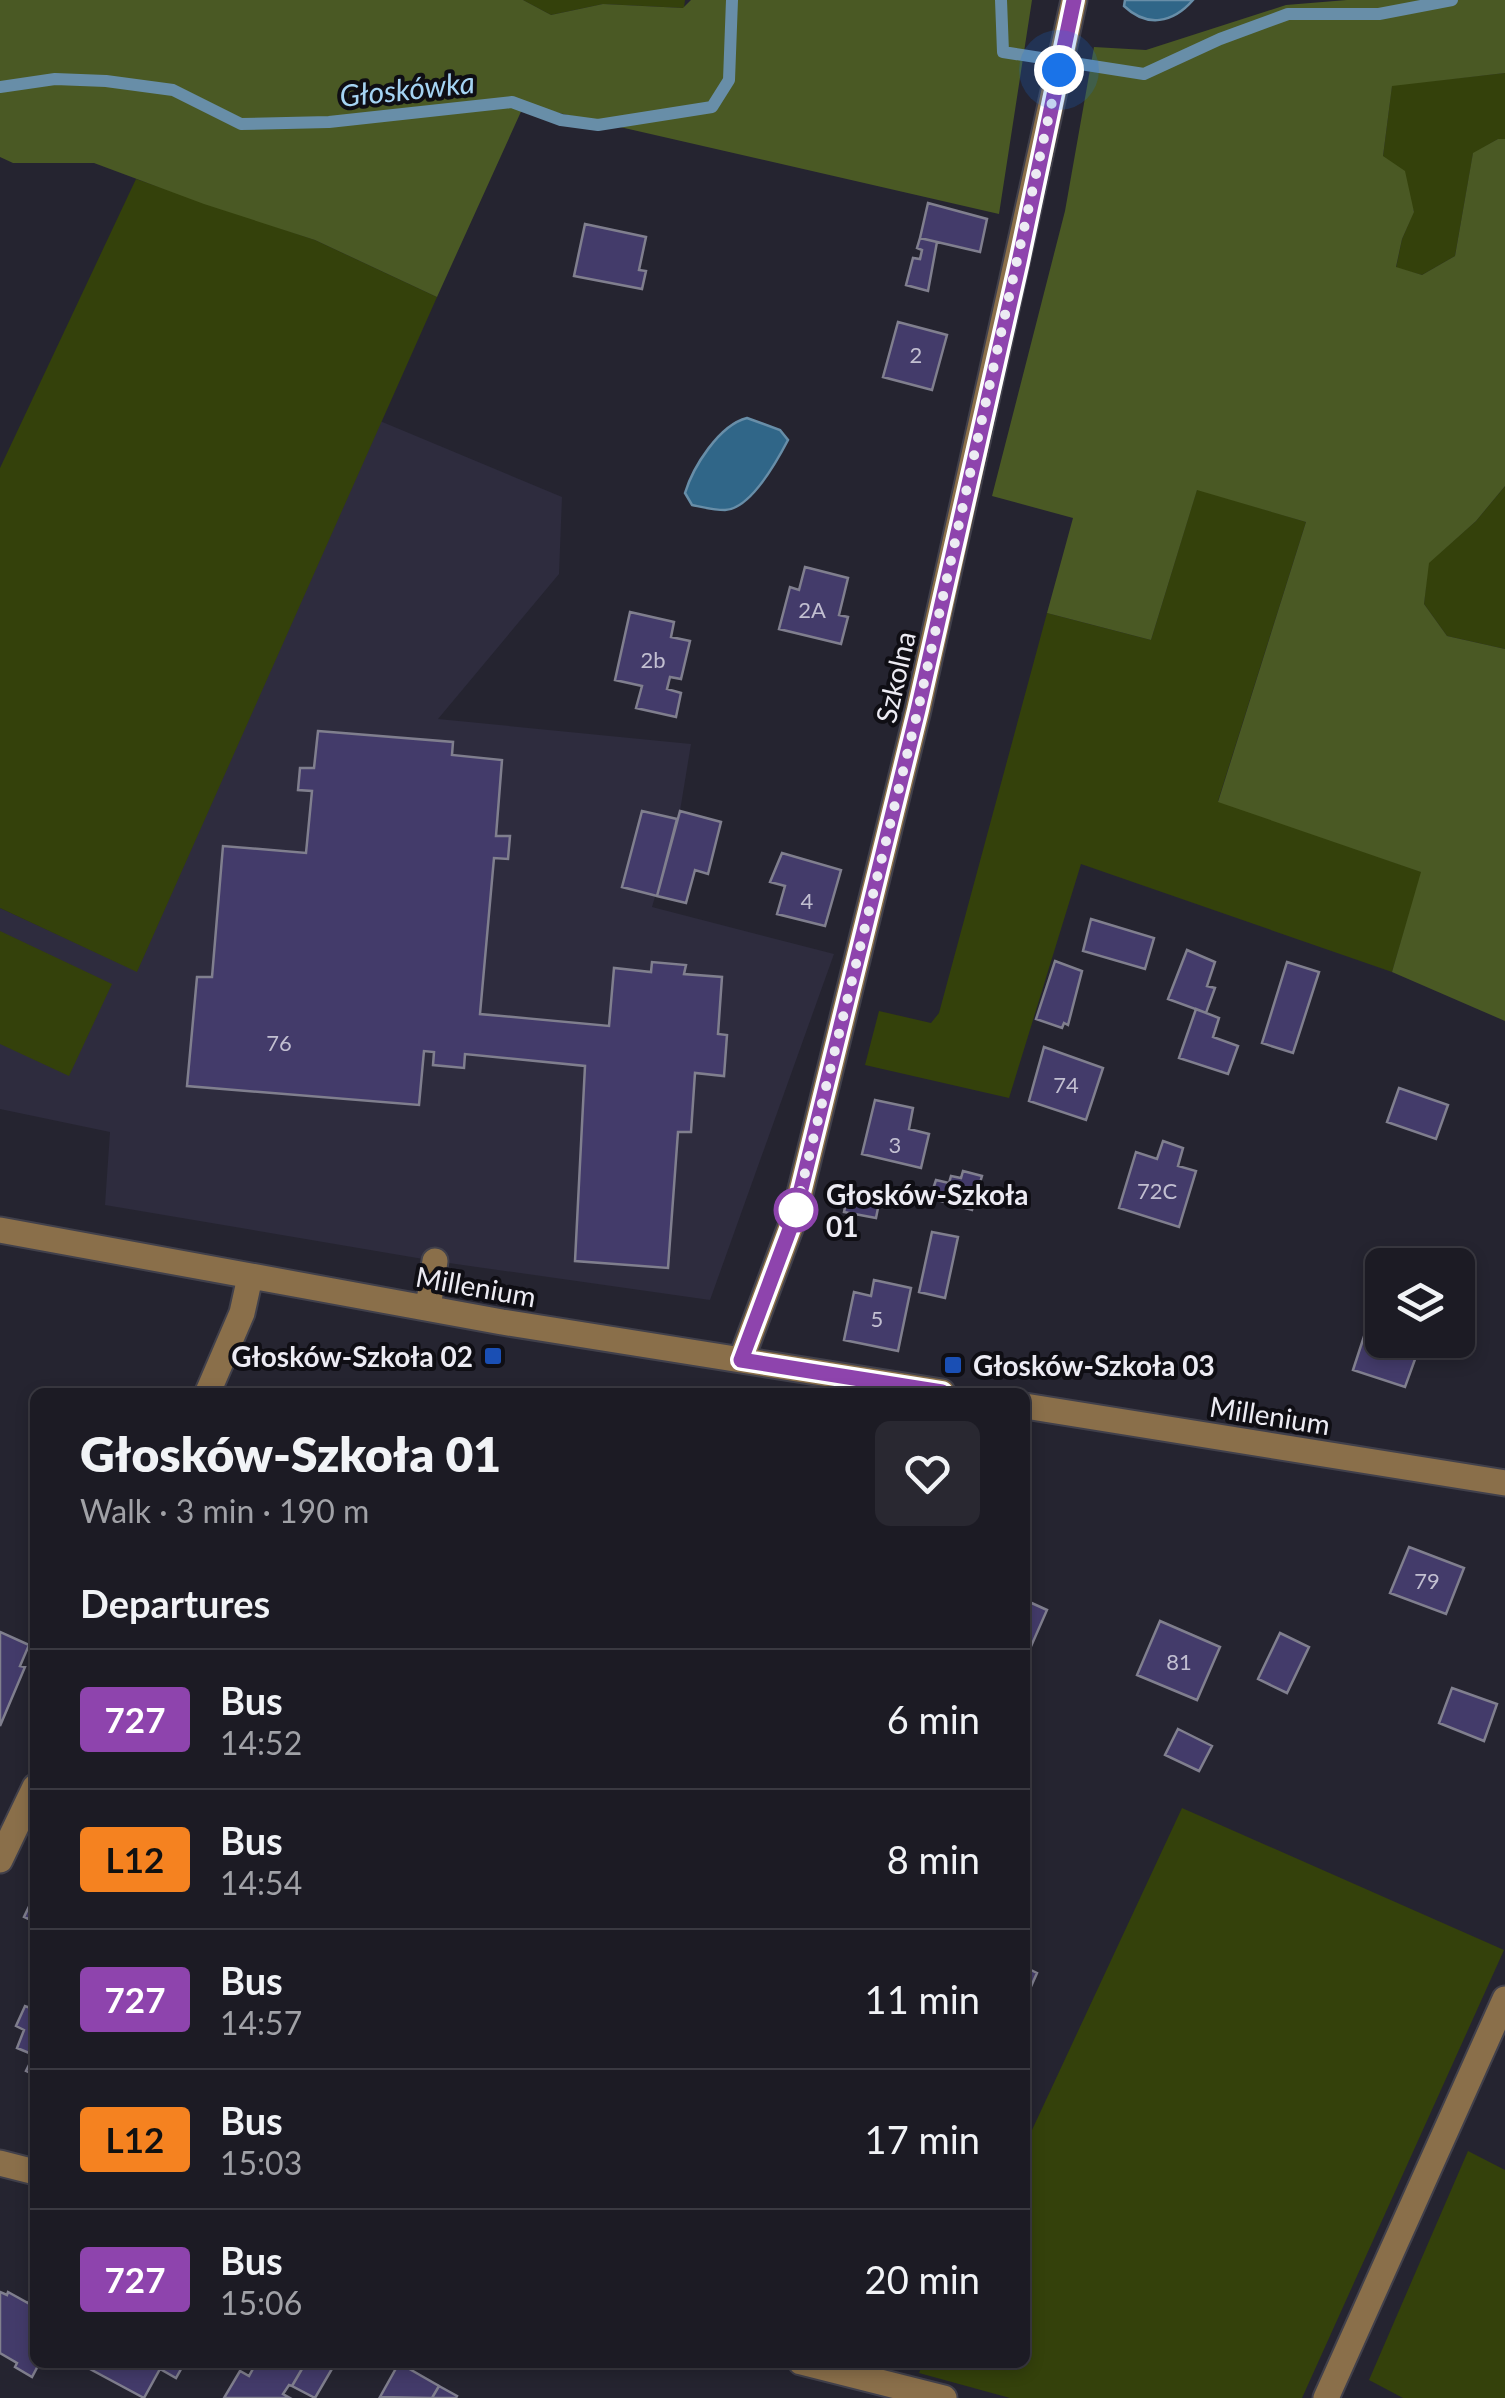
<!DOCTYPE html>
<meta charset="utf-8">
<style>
body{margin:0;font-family:Lato,sans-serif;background:#292831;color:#f1f3f6;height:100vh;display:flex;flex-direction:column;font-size:38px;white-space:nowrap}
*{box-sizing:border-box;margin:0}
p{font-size:32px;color:#a0a1a6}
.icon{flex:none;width:55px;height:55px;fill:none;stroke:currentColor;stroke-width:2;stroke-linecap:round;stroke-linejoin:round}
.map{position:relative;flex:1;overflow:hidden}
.details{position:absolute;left:30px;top:1388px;width:1000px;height:980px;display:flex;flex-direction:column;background:#1c1b24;border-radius:15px;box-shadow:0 5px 15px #0003,0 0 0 2px #3a3941}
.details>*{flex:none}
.badge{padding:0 20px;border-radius:8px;font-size:35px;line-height:65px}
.fabs{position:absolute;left:1365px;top:1248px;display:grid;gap:20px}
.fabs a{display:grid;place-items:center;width:110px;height:110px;border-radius:15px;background:#1c1b24;box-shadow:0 5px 15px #0003,0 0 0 2px #3a3941;font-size:50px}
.you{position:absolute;width:50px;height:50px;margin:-25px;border:8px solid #fff;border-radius:50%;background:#1a73e8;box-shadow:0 0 0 15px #1a73e833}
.map>.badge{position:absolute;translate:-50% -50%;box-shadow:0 0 0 5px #fff}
h2{padding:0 50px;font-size:38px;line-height:90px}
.round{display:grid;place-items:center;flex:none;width:105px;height:105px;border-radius:15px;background:#292831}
.overview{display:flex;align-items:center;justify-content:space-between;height:170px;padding:0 50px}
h1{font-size:48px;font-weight:800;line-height:75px}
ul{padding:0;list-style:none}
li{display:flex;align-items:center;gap:30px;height:140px;padding:0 50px;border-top:2px solid #3a3941}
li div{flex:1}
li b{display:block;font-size:38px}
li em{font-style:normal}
li .badge{min-width:110px;font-weight:700;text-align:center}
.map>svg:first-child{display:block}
</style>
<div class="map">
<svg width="1505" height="2398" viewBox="0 0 1505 2398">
<rect width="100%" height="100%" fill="#252430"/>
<path fill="#2e2c3e" d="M380 421 562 497 559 574 438 719 691 744 680 811 652 907 834 954 710 1300 435 1261 105 1205 110 1132 0 1109V908L137 971Z"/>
<path fill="#34410b" d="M523 0H685L684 8 603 4 551 15Z
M1505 73V139H1498L1473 154 1455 256 1422 275 1396 268 1402 239 1414 211 1383 156 1392 85Z
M136 179 315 240 437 297 137 972 0 908V468Z
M1505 486V649L1447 636 1424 604 1428 563 1476 521Z
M1197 489 1306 522 1218 801 1422 872 1392 972 1081 864 1009 1098 865 1065 879 1011 931 1023 939 1013 1047 613 1151 640Z
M0 931 112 984 69 1076 0 1044Z
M1182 1808 1504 1950 1302 2398H1010L919 2373 923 2363 1025 2362V2145Z
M1468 2151 1505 2170V2398H1403L1369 2380Z"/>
<path fill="#4a5924" d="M0 0H523L551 15 603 4 683 8 691 0H1032L999 214 524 105 437 297 315 240 204 204 94 163H13L0 157Z
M1347 0H1505V73L1392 86 1383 156 1405 171 1414 212 1402 239 1396 267 1422 275 1455 256 1473 153 1498 139H1505V486L1476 521 1429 563 1424 604 1447 636 1505 649V1021L1392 972 1421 872 1218 802 1306 522 1197 490 1151 640 1047 613 1073 518 992 496 1065 211 1094 47 1146 50 1286 5Z"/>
<path fill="#306688" stroke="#688ea8" stroke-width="2.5" d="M1125 0H1193C1173 23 1147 28 1124 6Z
M747 418 780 430 788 440C777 461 751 509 725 510 714 510 702 507 692 505L685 493C693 467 719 425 747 418Z"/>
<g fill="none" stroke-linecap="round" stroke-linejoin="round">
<path stroke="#688ea8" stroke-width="12" d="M1001 0 1003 52 1144 74 1220 39 1288 14H1379L1452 0
M0 87 55 79 106 81 173 90 241 124 329 122 512 102 561 120 598 125 712 107 729 80 732 0"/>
</g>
<path fill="#433b6a" stroke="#807f8e" stroke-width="2.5" d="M928 203 987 219 980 252 920 238Z
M585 224 646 237 639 270 646 271 642 289 574 276Z
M920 238 937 242 928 291 906 285 913 258 920 259 922 250 917 248Z
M898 322 947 335 932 390 883 377Z
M805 567 848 578 839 615 848 617 841 644 779 629 790 587 799 590Z
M630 612 674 622 671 637 690 641 681 679 670 677 667 689 681 693 676 717 636 708 642 686 615 680Z
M318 731 453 742 452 755 502 760 496 836H510L508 859 494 858 480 1014 609 1026 614 968 651 972 652 962 686 965 684 974 722 977 718 1034 727 1035 724 1076 695 1073 691 1132H678L668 1268 575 1261 585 1066 465 1054 464 1068 433 1065 434 1052 424 1051 419 1105 187 1086 197 977H212L223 846 306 853 312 791 298 790 300 768H314Z
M642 811 677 819 657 896 622 887Z
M680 811 721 822 708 874 695 870 686 903 657 896Z
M782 853 841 870 825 926 777 914 785 886 770 882Z
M1091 919 1154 938 1145 969 1083 951Z
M1187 950 1215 962 1207 986 1215 988 1206 1013 1168 999Z
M1055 961 1082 971 1068 1025 1064 1023 1062 1028 1036 1019Z
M1287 962 1319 972 1293 1053 1262 1043Z
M1196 1009 1219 1018 1213 1037 1238 1046 1228 1074 1179 1058Z
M1044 1047 1103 1068 1086 1120 1029 1101Z
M1399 1088 1448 1105 1436 1139 1387 1122Z
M875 1100 913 1108 909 1129 929 1134 921 1168 862 1154Z
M1163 1141 1183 1148 1178 1166 1196 1171 1179 1227 1119 1208 1136 1152 1157 1159Z
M963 1171 982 1176 972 1210 930 1198 936 1180 949 1183 951 1176 961 1178Z
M849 1188 881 1193 876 1218 844 1212Z
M932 1232 958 1237 945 1298 919 1292Z
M874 1280 911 1288 898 1351 844 1340 854 1292 871 1296Z
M1369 1321 1382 1325V1340H1422L1405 1387 1353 1370Z
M1409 1547 1464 1568 1446 1614 1390 1593Z
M1025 1600 1047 1610 1025 1660Z
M1160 1621 1220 1647 1197 1700 1137 1675Z
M0 1632 29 1645 20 1666 25 1667 0 1726Z
M1280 1633 1309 1647 1287 1693 1258 1679Z
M1452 1688 1497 1704 1484 1741 1439 1723Z
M1178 1729 1212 1746 1199 1771 1165 1755Z
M35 1894V1922L24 1917Z
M1025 1967 1037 1973 1025 2000Z
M35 2005V2075L26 2071 34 2055 17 2048 24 2030 16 2026 25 2006 33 2009Z
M0 2292 7 2295 8 2292 28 2303 31 2298 35 2301V2362H40L32 2377 15 2367 17 2363 0 2353Z
M94 2362H185L176 2378 160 2369 144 2398 90 2369Z
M253 2362H306L292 2386 289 2385 283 2394 290 2398H224L240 2371 249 2376 255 2365Z
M306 2362H336L315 2398 292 2386Z
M399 2363 439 2386 432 2398 380 2397Z
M439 2386 457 2396 456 2398H432Z"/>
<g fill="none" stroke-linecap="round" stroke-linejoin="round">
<g stroke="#41404b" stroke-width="29">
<path id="minor" d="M0 1230 502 1322 942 1392
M428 1308 435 1261
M741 1360 794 1218 918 710 1074 0
M208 1392 242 1313 250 1277
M1025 1406 1505 1483
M0 1860 35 1787
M0 2163 35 2172
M801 2362 944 2398
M1326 2398 1505 1999"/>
</g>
<use href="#minor" stroke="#8a6f4a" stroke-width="25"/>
</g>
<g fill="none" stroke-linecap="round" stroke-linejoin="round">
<g stroke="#fff" stroke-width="22">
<path id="line" d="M942 1392 741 1360 794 1218 918 710 1019 262 1074 0"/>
</g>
<use href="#line" stroke="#8e44ad" stroke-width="15"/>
<path stroke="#ecebf3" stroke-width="10" stroke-dasharray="0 18" d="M796 1210 794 1218 918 710 1059 70"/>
</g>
<circle fill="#fff" stroke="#8e44ad" stroke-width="5" cx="796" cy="1210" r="20"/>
<g fill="#1a4fb4" stroke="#0f0e14" stroke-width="4">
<rect x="483" y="1346" width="20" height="20" rx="5"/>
<rect x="943" y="1355" width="20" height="20" rx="5"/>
</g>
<g text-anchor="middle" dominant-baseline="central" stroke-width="8" stroke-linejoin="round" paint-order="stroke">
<g font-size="22" fill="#c2bfd1">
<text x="916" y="354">2</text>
<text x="812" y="609">2A</text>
<text x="653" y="659">2b</text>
<text x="807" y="900">4</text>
<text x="279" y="1042">76</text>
<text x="1066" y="1084">74</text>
<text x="895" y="1144">3</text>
<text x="1157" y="1190">72C</text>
<text x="877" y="1318">5</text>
<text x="1427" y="1580">79</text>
<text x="1179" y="1661">81</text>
</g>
<g font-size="28" fill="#ecebf3" stroke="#0f0e14">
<text transform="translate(895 677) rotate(-77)">Szkolna</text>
<text transform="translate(476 1286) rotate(10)">Millenium</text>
<text transform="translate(1270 1415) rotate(9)">Millenium</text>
</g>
<g font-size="28" font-weight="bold" fill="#ecebf3" stroke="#0f0e14" text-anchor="start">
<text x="826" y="1194">Głosków-Szkoła<tspan x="826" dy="32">01</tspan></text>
</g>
<g font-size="28" font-weight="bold" fill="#ecebf3" stroke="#0f0e14" text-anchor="end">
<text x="473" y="1356">Głosków-Szkoła 02</text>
<text x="973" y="1365" text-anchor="start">Głosków-Szkoła 03</text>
</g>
<g font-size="30" font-style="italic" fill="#a5d4f3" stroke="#0f0e14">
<text transform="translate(407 88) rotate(-6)">Głoskówka</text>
</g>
</g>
</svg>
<div class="fabs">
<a><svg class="icon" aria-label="layers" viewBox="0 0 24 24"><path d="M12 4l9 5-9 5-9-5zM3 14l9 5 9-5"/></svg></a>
</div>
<div class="you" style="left:1059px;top:70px"></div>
<section class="details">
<div class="overview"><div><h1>Głosków-Szkoła 01</h1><p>Walk · 3 min · 190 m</p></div><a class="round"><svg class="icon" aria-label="heart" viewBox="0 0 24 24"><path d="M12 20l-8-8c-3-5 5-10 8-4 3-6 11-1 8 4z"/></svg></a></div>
<h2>Departures</h2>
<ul>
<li><span class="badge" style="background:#8e44ad;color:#fff">727</span><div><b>Bus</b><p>14:52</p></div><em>6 min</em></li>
<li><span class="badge" style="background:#f58220;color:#111">L12</span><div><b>Bus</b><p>14:54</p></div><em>8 min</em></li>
<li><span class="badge" style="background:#8e44ad;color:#fff">727</span><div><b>Bus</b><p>14:57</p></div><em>11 min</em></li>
<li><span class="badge" style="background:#f58220;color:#111">L12</span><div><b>Bus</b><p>15:03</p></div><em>17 min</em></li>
<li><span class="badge" style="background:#8e44ad;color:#fff">727</span><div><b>Bus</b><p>15:06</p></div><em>20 min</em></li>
</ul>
</section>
</div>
